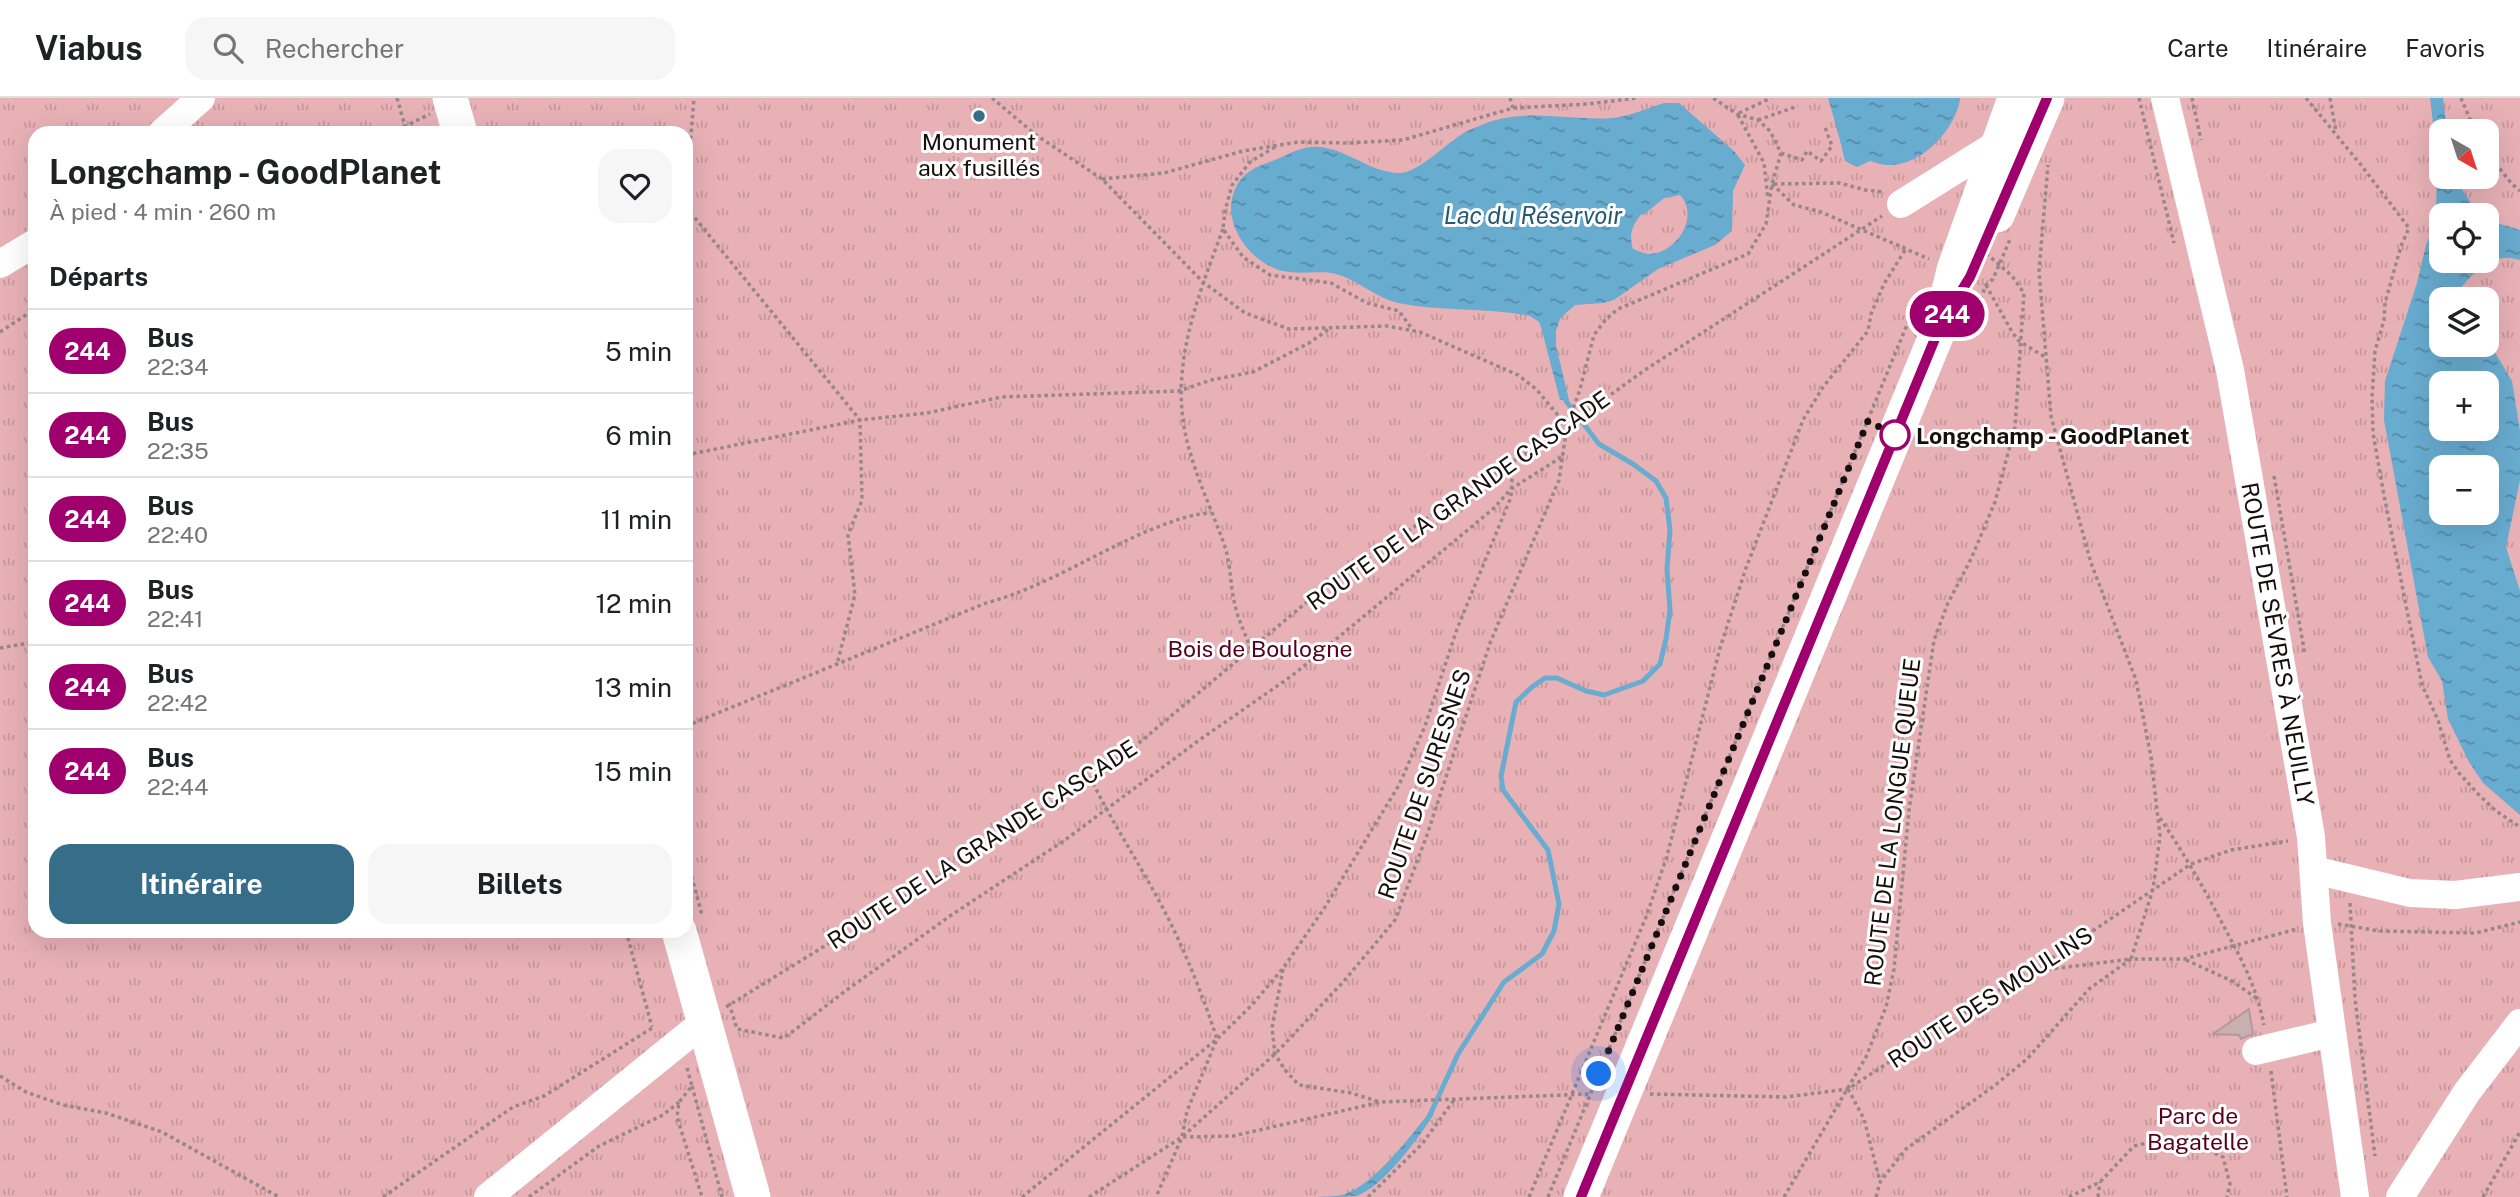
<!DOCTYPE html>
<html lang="fr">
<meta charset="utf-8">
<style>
body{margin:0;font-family:"Public Sans",sans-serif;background:#f6f6f6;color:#202124;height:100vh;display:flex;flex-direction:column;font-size:26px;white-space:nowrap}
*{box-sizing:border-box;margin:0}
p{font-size:23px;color:#757577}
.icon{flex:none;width:38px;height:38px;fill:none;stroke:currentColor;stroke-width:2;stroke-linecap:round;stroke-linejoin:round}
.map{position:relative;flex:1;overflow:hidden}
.sheet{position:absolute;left:28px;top:28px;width:665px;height:812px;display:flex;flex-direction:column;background:#fff;border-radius:21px;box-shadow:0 7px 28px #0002}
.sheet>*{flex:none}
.badge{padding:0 14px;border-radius:23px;font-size:24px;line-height:46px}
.needle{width:46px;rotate:141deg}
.tools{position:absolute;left:2429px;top:21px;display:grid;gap:14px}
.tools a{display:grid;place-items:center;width:70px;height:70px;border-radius:14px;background:#fff;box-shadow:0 7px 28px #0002;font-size:35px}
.you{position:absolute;width:35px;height:35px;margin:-18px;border:5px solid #fff;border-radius:50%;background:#1a73e8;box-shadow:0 0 0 10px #1a73e833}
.map>.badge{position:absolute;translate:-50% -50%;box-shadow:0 0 0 4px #fff}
h2{padding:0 21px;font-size:26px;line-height:63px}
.round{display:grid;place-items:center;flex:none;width:74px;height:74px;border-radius:21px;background:#f6f6f6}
.headline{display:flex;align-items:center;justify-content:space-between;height:119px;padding:0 21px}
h1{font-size:33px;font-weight:700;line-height:52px}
.primary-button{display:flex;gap:14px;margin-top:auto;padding:14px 21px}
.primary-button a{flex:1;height:80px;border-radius:21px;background:#366d88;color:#fff;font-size:28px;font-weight:700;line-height:80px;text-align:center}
.primary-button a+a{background:#f6f6f6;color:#202124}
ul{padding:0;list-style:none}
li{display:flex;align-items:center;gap:21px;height:84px;padding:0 21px;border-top:2px solid #e0e0e0}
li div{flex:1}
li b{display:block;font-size:26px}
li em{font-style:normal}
li .badge{min-width:77px;font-weight:700;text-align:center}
header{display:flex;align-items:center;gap:42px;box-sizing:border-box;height:98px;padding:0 35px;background:#fff;border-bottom:2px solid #e0e0e0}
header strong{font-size:33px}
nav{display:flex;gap:38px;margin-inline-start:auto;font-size:24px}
.search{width:490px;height:63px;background:#f6f6f6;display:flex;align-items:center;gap:18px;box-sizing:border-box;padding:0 24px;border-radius:21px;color:#757577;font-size:26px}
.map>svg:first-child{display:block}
</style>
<header>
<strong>Viabus</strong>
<div class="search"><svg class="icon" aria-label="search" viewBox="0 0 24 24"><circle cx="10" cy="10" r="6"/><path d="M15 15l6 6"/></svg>Rechercher</div>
<nav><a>Carte</a><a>Itinéraire</a><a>Favoris</a></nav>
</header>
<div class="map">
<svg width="2520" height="1099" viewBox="0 0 2520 1099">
<defs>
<pattern id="park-tufts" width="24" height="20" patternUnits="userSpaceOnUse" patternTransform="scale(1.75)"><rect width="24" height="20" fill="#e8b1b6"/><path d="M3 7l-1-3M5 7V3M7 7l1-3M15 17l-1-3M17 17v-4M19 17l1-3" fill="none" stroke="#c6979b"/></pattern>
<pattern id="water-ripples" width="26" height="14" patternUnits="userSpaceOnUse" patternTransform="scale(1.75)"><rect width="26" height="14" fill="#68acd0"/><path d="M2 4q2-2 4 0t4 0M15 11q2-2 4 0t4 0" fill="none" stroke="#558aa7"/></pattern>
</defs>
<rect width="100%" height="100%" fill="#fde6e8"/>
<path fill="url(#park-tufts)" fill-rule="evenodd" d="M0 0H2520V1099H0ZM2441 33H2487V79H2441ZM35 35H686V833H35ZM2441 117H2487V163H2441ZM2441 201H2487V247H2441ZM2441 285H2487V331H2441ZM2441 369H2487V415H2441Z"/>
<path fill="url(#water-ripples)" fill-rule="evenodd" d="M1828 0H1960V2C1954 33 1921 69 1886 67 1881 67 1876 64 1870 63L1857 69 1845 63C1840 41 1834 21 1828 0Z
M2430 0H2443L2447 33H2441V79H2454L2471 105 2486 117H2441V163H2487V118L2497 125 2520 132V162C2492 153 2471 175 2456 197L2459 201H2441V247H2487V241L2512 283 2520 333V382L2506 449 2520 493V717L2483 685 2469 664 2448 621 2442 583 2428 559 2384 322 2385 283 2417 185 2426 147 2436 123 2437 58ZM2487 285V331H2441V285ZM2487 369V415H2441V369Z
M1664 5H1679L1734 53 1745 67 1733 93 1732 133 1715 147 1658 171 1614 202 1603 205 1575 207 1567 214 1560 221 1556 233V248L1569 302H1560L1541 229 1539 224 1530 218C1487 209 1442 214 1398 205 1376 200 1358 182 1336 176 1319 172 1300 177 1283 173 1252 166 1223 128 1233 97 1240 74 1256 69 1275 62 1285 58 1295 52 1305 50 1339 42 1367 76 1401 75 1419 74 1450 42 1467 33 1475 29 1484 26 1492 23 1534 11 1571 23 1613 20 1630 18 1648 10 1664 5ZM1680 97C1700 118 1677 155 1650 156 1645 156 1638 153 1633 151 1626 129 1640 118 1654 102Z
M1428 1016H1434C1419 1039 1383 1090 1356 1098 1345 1099 1330 1099 1318 1099 1327 1098 1337 1099 1345 1096 1375 1085 1408 1041 1428 1016Z"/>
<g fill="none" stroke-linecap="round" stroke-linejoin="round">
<path stroke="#68acd0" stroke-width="5" d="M1643 114 1665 96
M1428 1021 1458 956 1504 884 1542 856 1554 833 1559 806 1548 752 1503 692 1501 678 1516 604 1532 589 1545 580H1557L1586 593 1604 597 1643 583 1660 566 1666 541 1670 512 1667 471 1670 432 1666 400 1656 383 1633 366 1599 346 1566 303 1564 295"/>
</g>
<path fill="#caafb1" stroke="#b3999b" stroke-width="2" d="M2249 911 2253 936 2241 941 2239 937 2213 936Z"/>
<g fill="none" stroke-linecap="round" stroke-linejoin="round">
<path stroke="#988789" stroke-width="3.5" stroke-dasharray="3.5 3.5" stroke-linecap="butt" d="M397 0 407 35
M992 0 1036 37 1102 81 1203 184 1245 215 1289 231 1387 228 1420 234 1518 277 1536 291 1567 328
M1510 0 1513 10
M2139 0 2174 145
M2192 0 2201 42
M2306 0 2361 67 2409 130 2401 148 2385 205 2384 222 2375 253 2372 300 2373 335 2383 392 2422 587 2438 622 2450 662 2459 675 2478 696 2496 713 2520 729
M2330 0 2336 34
M2461 0 2475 33
M1739 15 1771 0
M1738 17 1764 65 1768 101
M1758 22 1798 8
M391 35 430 16
M1275 49 1250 64 1232 87 1225 113 1223 131 1243 159 1270 177 1331 185 1367 205 1399 213 1412 231
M2487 54 2511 85 2520 93
M1781 55 1802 62 1807 53 1821 63 1832 48 1825 29
M1102 81 1164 75 1243 53 1298 44 1349 45 1403 42 1513 10 1588 6 1637 0
M1772 86 1794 107 1821 114 1929 161
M1774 86 1840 85 1865 92 1884 94
M686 97 694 0
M686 109 860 322 862 402 848 437 855 497 837 566
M1223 131C1196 204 1166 276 1190 354 1199 386 1214 417 1225 449 1231 468 1230 488 1235 507 1238 522 1246 537 1251 552
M1986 187 2012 234 2019 243 2045 259
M1970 227 1986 187 1993 181 2011 139
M0 234 35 211
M686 357 860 322 927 315 1001 299 1179 293 1211 282 1253 274 1309 245 1329 231
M2274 378 2305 557
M0 550 35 544
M686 628 986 505C1043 490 1095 455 1150 432 1171 424 1189 416 1211 415
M1090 679C1114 729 1146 775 1171 826 1189 863 1204 901 1217 941L1187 1013 1182 1039 1156 1099
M2160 720C2183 754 2204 790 2223 827 2241 860 2257 890 2264 927
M686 758 702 817
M2350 805 2355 901 2375 1058
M2338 826 2379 833 2476 835 2520 824
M626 833 652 929
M2186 862 2232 883 2259 902
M1283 871 1272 930 1275 956 1285 972 1299 987 1351 995 1380 1004
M2027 874 2131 861 2153 791 2160 738 2151 659 2136 582 2091 465 2051 318 2039 173 2048 67
M729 905 737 931 783 940 792 934 844 894 950 818 1065 742 1198 643 1293 577 1493 411 1511 391 1563 358
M726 909 1009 734 1134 649 1332 483 1567 328 1645 272 1882 118
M687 970 692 988 679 1004 677 1019 702 1099
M2271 973 2287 1099
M0 978 26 994 63 1007 106 1015 162 1034 279 1099
M692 988 722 1099
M1848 991 1864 1021 1880 1084
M1650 996 1786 999 1848 991 2027 874 2059 856 2191 766 2231 752 2288 743
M1183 1039 1233 1038 1381 1004 1590 996
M383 1099 513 1009 544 998 652 930
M529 1099 599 1048 663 1017 679 1004
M1022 1099 1217 941 1252 907 1284 869 1325 809 1399 687 1425 628 1457 531 1511 399 1513 363
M1089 1099 1182 1039 1275 956 1344 883 1395 822 1427 737 1490 545 1559 382 1567 328 1580 291 1594 237 1606 221 1618 211 1748 156 1766 126 1772 86 1781 55 1770 33 1758 22 1737 16 1713 0
M1368 1099 1422 1046 1454 1002
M1529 1099 1646 819 1667 758 1720 550 1746 470 1803 322 1823 289 1868 233 1871 216 1884 186 1905 152
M1548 1099 1918 200
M1784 1099 1866 959 1886 909 1894 871 1909 712 1934 542 1948 505 1971 461 1995 404 2015 329 2024 195 2012 178 1988 157
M1876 1099 1880 1084 1906 1051 1994 988 2027 961 2089 891 2131 861H2184L2297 831
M2069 1099 2100 1084 2134 1048 2168 1040 2198 1048 2223 1059 2230 1086 2227 1099
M2098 1099 2100 1084
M2483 1099 2520 1034"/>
<path stroke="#fff" stroke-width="28" d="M2165 0 2230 272 2311 739 2317 825 2355 1099
M162 35 201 0
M1901 106 2000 44
M0 166 35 145
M2314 772 2410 795 2455 797 2520 789
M2256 953 2332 935
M488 1099 704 924
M2400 1099 2467 994 2520 925"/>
<path stroke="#fff" stroke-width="35" d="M450 0 460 35
M1997 117 2047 0
M679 833 753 1099
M1581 1099 1941 226 1954 172 2015 0"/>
</g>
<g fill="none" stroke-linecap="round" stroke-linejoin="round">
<g stroke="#fff" stroke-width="16">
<path id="line" d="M1581 1099 1941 226 1970 179 2047 0"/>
</g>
<use href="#line" stroke="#a0006e" stroke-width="10"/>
<path stroke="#170e0f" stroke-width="7" stroke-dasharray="0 12.6" d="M1599 976 1868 323 1895 337"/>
</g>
<circle fill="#366d88" stroke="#fff" stroke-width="2.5" cx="979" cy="18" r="7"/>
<circle fill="#fff" stroke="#a0006e" stroke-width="3.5" cx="1895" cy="337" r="14"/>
<g text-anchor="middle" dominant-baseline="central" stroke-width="6" stroke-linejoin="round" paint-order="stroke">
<g font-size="23" fill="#170e0f" stroke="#fff">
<text x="979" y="43">Monument<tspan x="979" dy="26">aux fusillés</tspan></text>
</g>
<g font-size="23" font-weight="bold" fill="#170e0f" stroke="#fff" text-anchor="start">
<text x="1916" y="337">Longchamp - GoodPlanet</text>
</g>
<g font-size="23" fill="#170e0f" stroke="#fff">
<text transform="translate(1458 402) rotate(-35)">ROUTE DE LA GRANDE CASCADE</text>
<text transform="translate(2278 546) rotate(80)">ROUTE DE SÈVRES À NEUILLY</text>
<text transform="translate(1424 686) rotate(-71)">ROUTE DE SURESNES</text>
<text transform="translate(1892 724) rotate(-83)">ROUTE DE LA LONGUE QUEUE</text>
<text transform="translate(982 746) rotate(-33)">ROUTE DE LA GRANDE CASCADE</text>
<text transform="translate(1990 899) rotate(-33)">ROUTE DES MOULINS</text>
</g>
<g font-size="23" fill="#57001b" stroke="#fff">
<text x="1260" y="550">Bois de Boulogne</text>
<text x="2198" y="1017">Parc de<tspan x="2198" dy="26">Bagatelle</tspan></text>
</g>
<g font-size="24" font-style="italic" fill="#245973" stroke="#fff">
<text x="1533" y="117">Lac du Réservoir</text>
</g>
</g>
</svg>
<div class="tools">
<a><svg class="needle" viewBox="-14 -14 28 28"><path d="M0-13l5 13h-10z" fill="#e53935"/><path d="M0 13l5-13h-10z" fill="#757577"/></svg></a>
<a><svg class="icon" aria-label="locate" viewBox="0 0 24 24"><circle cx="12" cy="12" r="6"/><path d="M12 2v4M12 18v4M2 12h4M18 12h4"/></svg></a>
<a><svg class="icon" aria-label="layers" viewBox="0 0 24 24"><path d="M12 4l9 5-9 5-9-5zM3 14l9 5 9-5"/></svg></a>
<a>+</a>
<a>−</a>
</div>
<div class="you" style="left:1599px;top:976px"></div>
<b class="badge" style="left:1947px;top:216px;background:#a0006e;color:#fff">244</b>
<section class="sheet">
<div class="headline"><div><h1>Longchamp - GoodPlanet</h1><p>À pied · 4 min · 260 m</p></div><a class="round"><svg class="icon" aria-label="heart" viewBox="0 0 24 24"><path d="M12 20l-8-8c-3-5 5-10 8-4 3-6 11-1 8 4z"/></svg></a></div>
<h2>Départs</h2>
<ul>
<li><span class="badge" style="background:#a0006e;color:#fff">244</span><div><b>Bus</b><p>22:34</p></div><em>5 min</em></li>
<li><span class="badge" style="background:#a0006e;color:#fff">244</span><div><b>Bus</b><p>22:35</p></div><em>6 min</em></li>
<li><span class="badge" style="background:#a0006e;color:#fff">244</span><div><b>Bus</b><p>22:40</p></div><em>11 min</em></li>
<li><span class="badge" style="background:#a0006e;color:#fff">244</span><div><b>Bus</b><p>22:41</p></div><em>12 min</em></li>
<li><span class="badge" style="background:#a0006e;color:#fff">244</span><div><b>Bus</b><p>22:42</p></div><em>13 min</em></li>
<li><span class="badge" style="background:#a0006e;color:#fff">244</span><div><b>Bus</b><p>22:44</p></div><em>15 min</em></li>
</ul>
<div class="primary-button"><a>Itinéraire</a><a>Billets</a></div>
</section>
</div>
